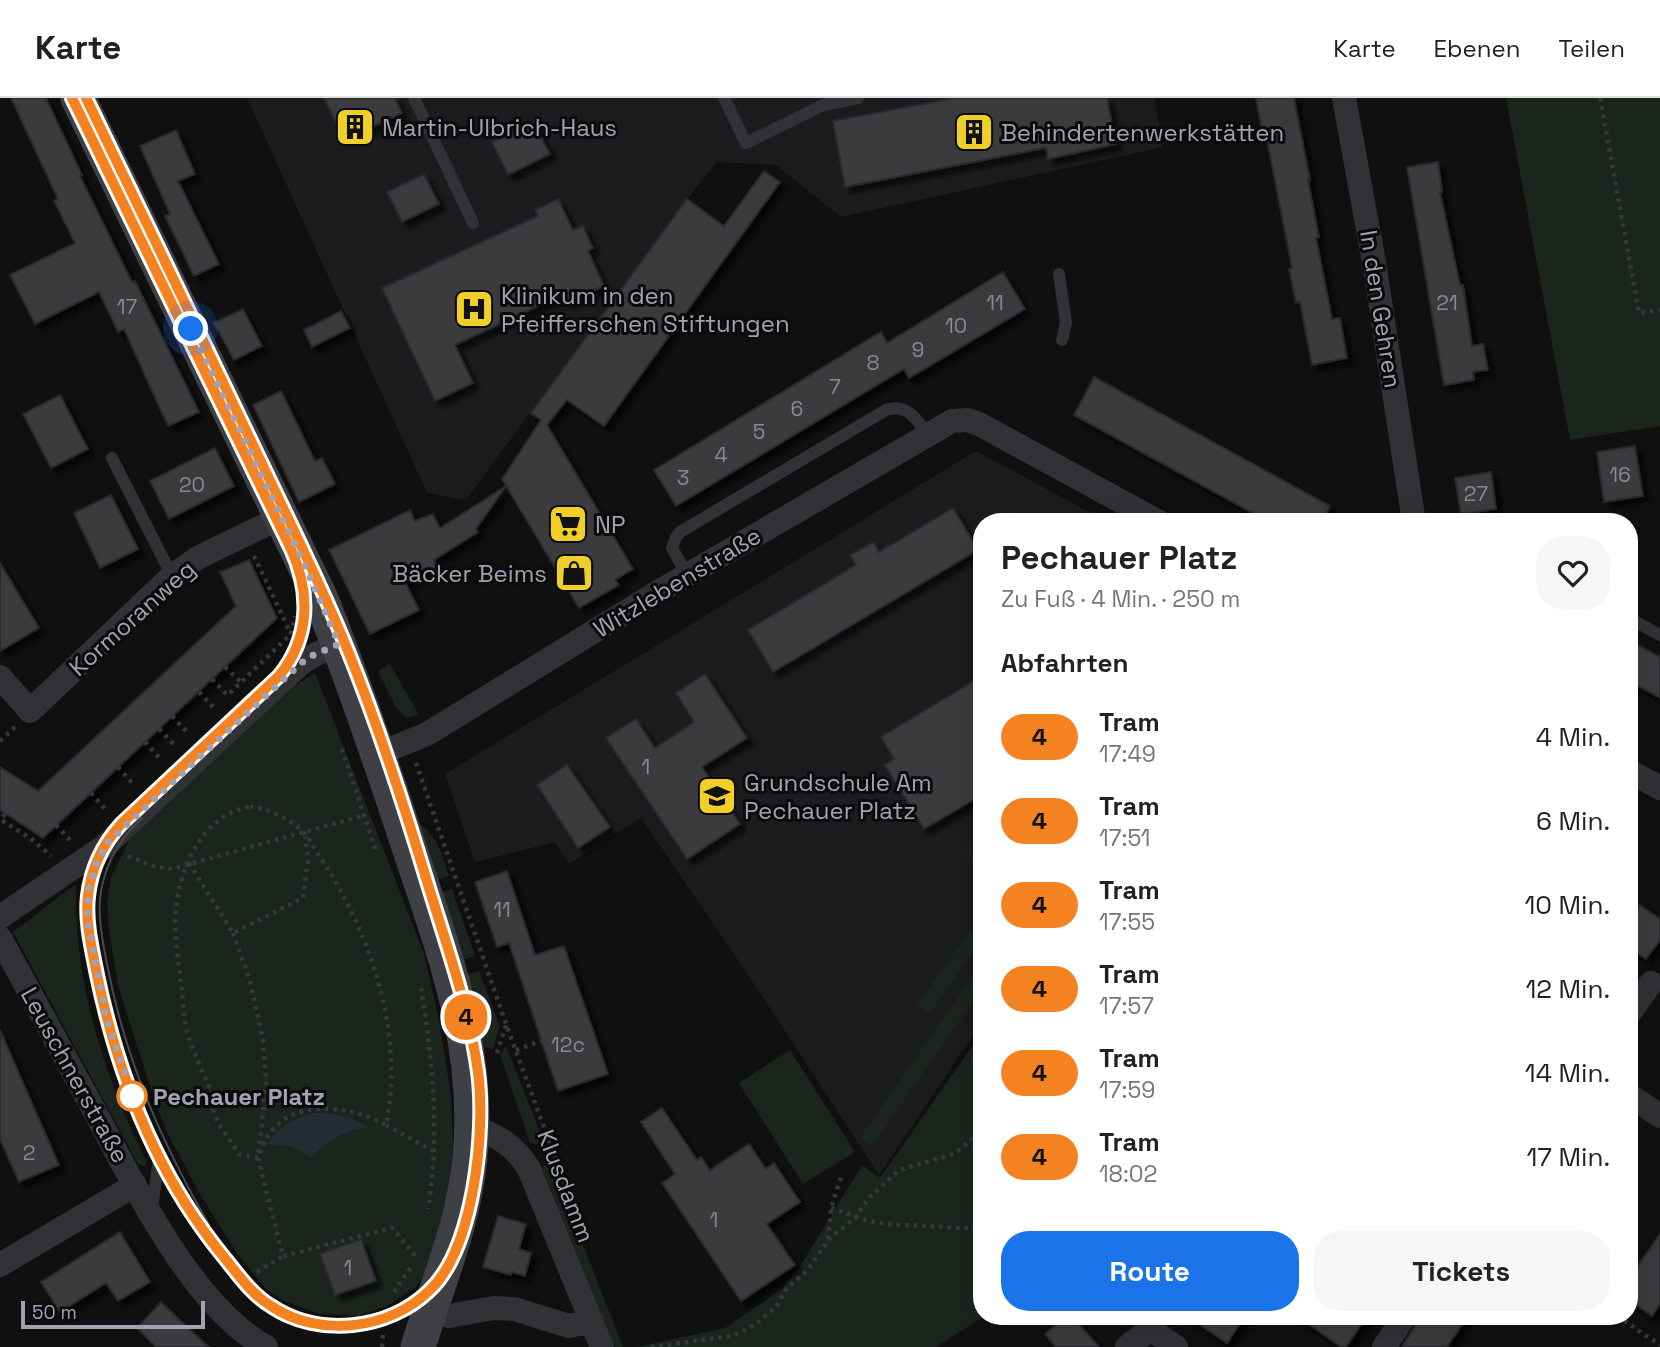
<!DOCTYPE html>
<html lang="de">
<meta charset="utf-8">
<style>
body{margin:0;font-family:"Space Grotesk",sans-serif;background:#f6f6f6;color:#222;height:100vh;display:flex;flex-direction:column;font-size:26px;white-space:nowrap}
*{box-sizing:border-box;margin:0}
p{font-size:23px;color:#767676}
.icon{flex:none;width:38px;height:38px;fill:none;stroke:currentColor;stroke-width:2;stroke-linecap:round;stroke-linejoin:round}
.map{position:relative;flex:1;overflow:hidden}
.side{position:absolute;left:973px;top:415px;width:665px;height:812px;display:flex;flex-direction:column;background:#fff;border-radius:28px;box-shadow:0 7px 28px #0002}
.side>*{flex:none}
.badge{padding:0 14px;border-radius:23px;font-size:24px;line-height:46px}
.scale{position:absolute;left:21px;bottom:18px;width:184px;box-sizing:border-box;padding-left:7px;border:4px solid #a1a3b2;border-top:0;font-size:19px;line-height:24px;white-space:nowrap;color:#a1a3b2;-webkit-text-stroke:5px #0b0b0c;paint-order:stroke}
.you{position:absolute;width:35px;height:35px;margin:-18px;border:5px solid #fff;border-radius:50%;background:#1a73e8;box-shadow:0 0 0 10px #1a73e833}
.map>.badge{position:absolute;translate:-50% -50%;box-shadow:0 0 0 4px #fff}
h2{padding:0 28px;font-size:26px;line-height:63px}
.round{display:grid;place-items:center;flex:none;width:74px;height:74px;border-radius:28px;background:#f6f6f6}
.overview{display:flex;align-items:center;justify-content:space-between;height:119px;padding:0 28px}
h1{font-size:33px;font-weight:700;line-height:52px}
.action{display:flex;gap:14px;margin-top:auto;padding:14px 28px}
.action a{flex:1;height:80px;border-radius:28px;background:#1a73e8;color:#fff;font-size:28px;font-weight:700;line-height:80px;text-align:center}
.action a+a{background:#f6f6f6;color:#222}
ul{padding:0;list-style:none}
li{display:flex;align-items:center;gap:21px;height:84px;padding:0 28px}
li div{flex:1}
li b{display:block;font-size:26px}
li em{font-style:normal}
li .badge{min-width:77px;font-weight:700;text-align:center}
header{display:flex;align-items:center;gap:42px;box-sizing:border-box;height:98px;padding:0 35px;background:#fff;border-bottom:2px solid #e0e0e0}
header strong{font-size:33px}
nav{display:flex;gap:38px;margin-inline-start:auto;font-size:24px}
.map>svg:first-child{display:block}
</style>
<header>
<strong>Karte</strong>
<nav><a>Karte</a><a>Ebenen</a><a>Teilen</a></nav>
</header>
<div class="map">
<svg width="1660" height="1249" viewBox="0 0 1660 1249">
<defs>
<filter id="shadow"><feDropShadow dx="6" dy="6" stdDeviation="2" flood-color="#0009"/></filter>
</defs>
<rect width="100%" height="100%" fill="#101011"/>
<path fill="#1c1c1e" d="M247 0H1154L1163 49 841 119 776 67 717 64 687 101 466 402 427 395Z
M976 353 1106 423 982 424V924L879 1077 757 890 641 720 569 766 555 744 475 764 445 676Z"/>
<path fill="#1c241e" d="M1506 0H1660V328L1570 342Z
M390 566 419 617 407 620 397 611 378 573Z
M315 575 424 856 440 927 451 999 453 1041 451 1084 428 1172 415 1190 387 1208 358 1218 316 1215 282 1202 265 1190 238 1157 201 1098 168 1036 154 1001 118 888 109 832 107 806 111 779 130 741 294 588Z
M417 725C438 737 442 757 449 778L435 782Z
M982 734V769L965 757Z
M76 786C73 881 104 980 147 1064L145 1068 138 1066 13 834Z
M452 791 475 858 462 862 440 795Z
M981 817 982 842 929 916 917 907Z
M982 865V891L872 1048 860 1040Z
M479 873 500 928 493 951 485 949 467 877Z
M982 934V1218H985L936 1249H637L725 1230 780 1193 799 1170 862 1067 880 1080Z
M506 948 545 1047 530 1045 500 956Z
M790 952 855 1054 803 1086 739 985Z
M550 1062 623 1249H615L542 1070Z"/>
<path fill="#262c34" d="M314 1015C335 1015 351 1017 368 1030 345 1030 328 1044 311 1059L291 1048 267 1046C278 1029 294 1021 314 1015Z"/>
<path fill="#3a3a3e" stroke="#2a2a2d" stroke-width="2" filter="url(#shadow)" d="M11 0H46L82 77 80 78 132 184 135 183 199 314 168 328 124 231 118 234 99 194 35 226 10 177 75 145 54 103 58 101Z
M324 0H395L402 15 344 42Z
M955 0H1107L1116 46 1048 61 1046 50 845 89 833 23Z
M1256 0H1294L1310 82H1308L1319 139 1316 140 1332 221 1340 220 1347 260 1312 267 1300 204 1296 205 1289 171 1292 170 1266 37H1263Z
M533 24 550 56 508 77 492 44Z
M176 32 195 76 178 83 219 166 194 178 165 118 170 116 140 48Z
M1438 64 1442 94H1440L1460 187H1463L1472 248 1483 246 1488 272 1473 274 1474 282 1444 287 1407 69Z
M764 73 780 84 604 328 567 302 547 327 633 471 615 482 619 487 579 510 502 381 541 322 531 315 687 101 724 128Z
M424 76 439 106 402 124 387 94Z
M558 101 573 132 583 128 593 150 588 153 604 188 567 205 563 196 455 247 473 285 435 303 382 190 538 118 535 112Z
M1003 174 1025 211 909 280 904 271 676 408 654 372 881 234 887 245Z
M243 211 262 248 234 262 214 225Z
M341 213 350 230 312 249 304 232Z
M1094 279 1330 408 1322 424H1269L1074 317Z
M281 293 315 363 322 360 335 386 299 404 253 307Z
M60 297 88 351 51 370 23 316Z
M1635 348 1643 398 1604 404 1597 354Z
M215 350 234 388 169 421 150 383Z
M1491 374 1496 411 1461 416 1455 380Z
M506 388 476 431 478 434 434 462 438 469 405 484 419 512 370 536 329 452 410 412 415 423 433 416 440 430Z
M111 397 138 451 100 470 74 415Z
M953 410 978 452 773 574 748 532 856 467 850 457 874 444 879 454Z
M249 462 277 520 43 740 0 712V669L38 693 236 508 220 474Z
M0 465 39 530 0 553Z
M1629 542 1660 559V600L1629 583Z
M705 576 747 640 702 669 740 726 687 761 606 640 636 621 655 650 694 624 676 595Z
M982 578V697L924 731 885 667 894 661 881 639Z
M567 667 610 729 578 750 537 687Z
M507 773 535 857 564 848 608 976 558 993 509 845 497 849 475 784Z
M1640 807 1660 821V842L1646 861 1629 850V822Z
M0 932 59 1067 19 1084 0 1041Z
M662 1010 697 1062 701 1059 710 1072 749 1046 766 1071 774 1065 800 1104 767 1126 795 1167 741 1203 662 1085 675 1076 641 1024Z
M498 1118 526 1126 519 1151 531 1155 525 1178 512 1174 511 1177 483 1169Z
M120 1134 150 1184 118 1203 106 1185 60 1214 41 1184Z
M1660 1136V1206L1652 1218 1629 1202V1181Z
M361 1141 376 1183 335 1197 320 1156Z
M161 1204 185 1227 209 1249H156L137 1230Z
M1066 1218H1072L1099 1249H1056L1045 1236Z
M1187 1218H1245L1227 1245Z
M1297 1218H1367L1346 1249H1341Z
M1421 1218H1468L1447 1249H1402Z"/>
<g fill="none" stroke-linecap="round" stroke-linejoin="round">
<path stroke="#37373d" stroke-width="4.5" stroke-dasharray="3.5 5" stroke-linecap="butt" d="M1600 0 1639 215 1660 212
M254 458 291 536
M225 569 241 584
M212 581 227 597
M199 594 214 610
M230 595 291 536 295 518
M172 618 188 635
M159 631 176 649
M0 643 15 629
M145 644 161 662
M342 651 376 753
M416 665 506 926 573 1108
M118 669 133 686
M91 695 107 713
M250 709C265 708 297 725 306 737 311 744 315 752 320 759 371 835 405 936 386 1027 354 1009 296 999 270 1035 264 1041 262 1052 258 1060L239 1056C231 1043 219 1029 214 1015 212 1006 213 996 209 988 201 970 192 953 187 933 183 918 183 901 181 885 178 861 174 835 176 810 180 768 204 716 250 709Z
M5 716 1 722 30 740 51 758
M56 727 72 744
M128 758 153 768 172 771 365 717
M189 765 233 835 303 800 308 762 305 738
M233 835 250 883 263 942 266 986 258 1060 283 1158 392 1130 418 1161
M421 890C433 964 440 1038 428 1111
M516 952 541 943
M497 955 506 927
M386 1027 435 1054
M831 1110 866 1122 886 1126 982 1131
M828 1141 831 1110 841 1079
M257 1174 283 1158
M394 1194 413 1166
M1617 1218 1660 1247
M382 1249 383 1236
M651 1249 732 1238 755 1227 776 1209 787 1190 808 1172 828 1142 856 1119 868 1101 899 1072 954 1056 982 1033"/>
<path stroke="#313136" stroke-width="12" d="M414 0 473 125
M724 0 746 45 823 7 858 0
M1059 176 1066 225 1062 242
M112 360 172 478
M687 477 672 450 676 439 680 434 886 312C907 305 917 321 928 337
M1629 520 1660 537
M101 754C94 772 87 790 87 810 87 835 94 860 99 884 119 985 161 1081 225 1161 239 1177 252 1195 269 1207 317 1240 384 1231 427 1195
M152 1111 159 1060"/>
<path stroke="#313136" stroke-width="24" d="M1344 0 1374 164 1414 424
M0 579 30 613 172 478 199 459 282 419
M378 656 427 636 663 491 952 323 967 322 979 326 1159 424
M1629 673 1660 690
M0 819 105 748 299 567 312 558 339 546
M0 840C32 898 63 956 95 1014 135 1088 191 1207 266 1249
M1629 916 1651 885
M1629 997 1660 1018
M472 1030C496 1035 517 1050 529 1071L602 1249
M0 1167 135 1087
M430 1212 449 1218 494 1210 514 1211 569 1228 592 1223
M1127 1249 1150 1231 1176 1249
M1384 1249 1403 1221 1398 1218"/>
<path stroke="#3f3f46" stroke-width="35" d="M78 0 321 501C353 582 381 664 408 746 443 851 481 947 470 1060 464 1125 437 1187 418 1249"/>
<path stroke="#48484f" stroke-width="2" d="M72 0 296 462C310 503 307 543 279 578L121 726C103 746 91 771 88 798 85 824 92 851 97 877 118 978 157 1077 223 1158 237 1175 251 1196 271 1208 319 1239 388 1232 429 1193 474 1151 486 1032 478 974 470 911 447 850 429 790 405 710 379 630 348 553 318 478 282 407 247 334 194 223 140 111 86 0
M142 720C125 736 112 754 105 777 95 806 101 836 107 866 125 961 161 1043 209 1127"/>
</g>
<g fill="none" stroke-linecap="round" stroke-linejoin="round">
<g stroke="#fff" stroke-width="16">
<path id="line" d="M72 0 291 451C311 495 310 540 279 578L121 726C103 746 91 771 88 798 85 824 92 851 97 877 118 978 157 1077 223 1158 237 1175 251 1196 271 1208 319 1240 388 1232 429 1193 474 1151 486 1033 478 974 469 908 445 843 426 780 403 704 378 627 348 553 319 481 284 413 251 343 197 229 141 114 86 0"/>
</g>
<use href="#line" stroke="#f58220" stroke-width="10"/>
<path stroke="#a1a3b2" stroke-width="7" stroke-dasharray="0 12.6" d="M132 998 106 919 87 820 89 791 96 766 107 745 299 567 309 559 339 546 306 470 191 231"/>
</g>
<defs>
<g id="building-square" transform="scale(2.0125)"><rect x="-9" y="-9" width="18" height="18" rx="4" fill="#f0cf29" stroke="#0b0b0c"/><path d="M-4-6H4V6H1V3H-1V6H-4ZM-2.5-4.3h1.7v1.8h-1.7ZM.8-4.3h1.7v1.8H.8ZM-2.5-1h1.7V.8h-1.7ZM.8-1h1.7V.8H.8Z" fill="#111"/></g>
<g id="hospital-square" transform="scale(2.0125)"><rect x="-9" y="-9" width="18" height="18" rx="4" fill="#f0cf29" stroke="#0b0b0c"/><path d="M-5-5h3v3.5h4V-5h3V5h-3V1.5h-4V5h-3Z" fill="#111"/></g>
<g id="supermarket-square" transform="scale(2.0125)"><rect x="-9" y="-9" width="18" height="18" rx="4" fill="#f0cf29" stroke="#0b0b0c"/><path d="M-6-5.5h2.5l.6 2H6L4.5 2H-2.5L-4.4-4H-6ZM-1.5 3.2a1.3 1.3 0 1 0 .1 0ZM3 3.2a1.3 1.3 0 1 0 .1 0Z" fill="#111"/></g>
<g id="shop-square" transform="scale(2.0125)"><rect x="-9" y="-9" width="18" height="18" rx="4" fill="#f0cf29" stroke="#0b0b0c"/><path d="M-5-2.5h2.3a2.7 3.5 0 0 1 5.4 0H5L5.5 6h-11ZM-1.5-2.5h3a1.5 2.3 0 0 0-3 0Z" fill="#111"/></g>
<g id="school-square" transform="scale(2.0125)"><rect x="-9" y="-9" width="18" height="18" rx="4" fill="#f0cf29" stroke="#0b0b0c"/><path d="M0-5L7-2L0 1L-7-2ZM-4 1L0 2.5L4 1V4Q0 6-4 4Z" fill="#111"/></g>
</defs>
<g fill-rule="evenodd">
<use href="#building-square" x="355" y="29"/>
<use href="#building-square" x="974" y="34"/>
<use href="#hospital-square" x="474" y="211"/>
<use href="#supermarket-square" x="568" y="426"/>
<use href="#shop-square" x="574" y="475"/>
<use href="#school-square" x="717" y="698"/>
</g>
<circle fill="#fff" stroke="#f58220" stroke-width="3.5" cx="132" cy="998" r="14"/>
<g text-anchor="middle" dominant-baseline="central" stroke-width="6" stroke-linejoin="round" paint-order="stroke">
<g font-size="21" fill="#878995">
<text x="995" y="204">11</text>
<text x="1447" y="204">21</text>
<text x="127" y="208">17</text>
<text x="956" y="227">10</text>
<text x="918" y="251">9</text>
<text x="873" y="264">8</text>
<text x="835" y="288">7</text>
<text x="797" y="310">6</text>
<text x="759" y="333">5</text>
<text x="721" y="356">4</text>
<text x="1620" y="376">16</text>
<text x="683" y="379">3</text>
<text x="192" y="386">20</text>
<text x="1476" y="395">27</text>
<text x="646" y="668">1</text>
<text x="502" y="811">11</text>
<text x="568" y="946">12c</text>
<text x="29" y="1054">2</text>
<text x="714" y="1121">1</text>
<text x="348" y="1169">1</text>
</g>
<g font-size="24" fill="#a1a3b2" stroke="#0b0b0c" text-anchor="start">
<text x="382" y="29">Martin-Ulbrich-Haus</text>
<text x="1001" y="34">Behindertenwerkstätten</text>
<text x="501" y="197">Klinikum in den<tspan x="501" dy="28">Pfeifferschen Stiftungen</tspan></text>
<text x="595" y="426">NP</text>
<text x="547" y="475" text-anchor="end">Bäcker Beims</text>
<text x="744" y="684">Grundschule Am<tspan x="744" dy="28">Pechauer Platz</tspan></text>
</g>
<g font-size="24" fill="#a1a3b2" stroke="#0b0b0c">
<text transform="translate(1381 211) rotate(81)">In den Gehren</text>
<text transform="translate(677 484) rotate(-31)">Witzlebenstraße</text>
<text transform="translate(132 520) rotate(-42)">Kormoranweg</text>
<text transform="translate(75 977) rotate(61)">Leuschnerstraße</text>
<text transform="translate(566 1088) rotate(69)">Klusdamm</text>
</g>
<g font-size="24" font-weight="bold" fill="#a1a3b2" stroke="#0b0b0c" text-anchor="start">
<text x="153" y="998">Pechauer Platz</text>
</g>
</g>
</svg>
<div class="scale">50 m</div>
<div class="you" style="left:191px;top:231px"></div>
<b class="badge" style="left:466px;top:919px;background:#f58220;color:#111">4</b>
<section class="side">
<div class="overview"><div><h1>Pechauer Platz</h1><p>Zu Fuß · 4 Min. · 250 m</p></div><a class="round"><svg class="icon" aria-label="heart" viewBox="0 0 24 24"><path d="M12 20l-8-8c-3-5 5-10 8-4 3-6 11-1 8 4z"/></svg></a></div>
<h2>Abfahrten</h2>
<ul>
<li><span class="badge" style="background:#f58220;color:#111">4</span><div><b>Tram</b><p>17:49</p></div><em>4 Min.</em></li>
<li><span class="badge" style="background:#f58220;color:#111">4</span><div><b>Tram</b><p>17:51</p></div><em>6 Min.</em></li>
<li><span class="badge" style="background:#f58220;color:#111">4</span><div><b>Tram</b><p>17:55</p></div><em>10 Min.</em></li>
<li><span class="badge" style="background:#f58220;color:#111">4</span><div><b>Tram</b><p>17:57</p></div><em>12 Min.</em></li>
<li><span class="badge" style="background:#f58220;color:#111">4</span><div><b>Tram</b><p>17:59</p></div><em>14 Min.</em></li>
<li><span class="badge" style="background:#f58220;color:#111">4</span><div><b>Tram</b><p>18:02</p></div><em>17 Min.</em></li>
</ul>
<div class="action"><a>Route</a><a>Tickets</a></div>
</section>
</div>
